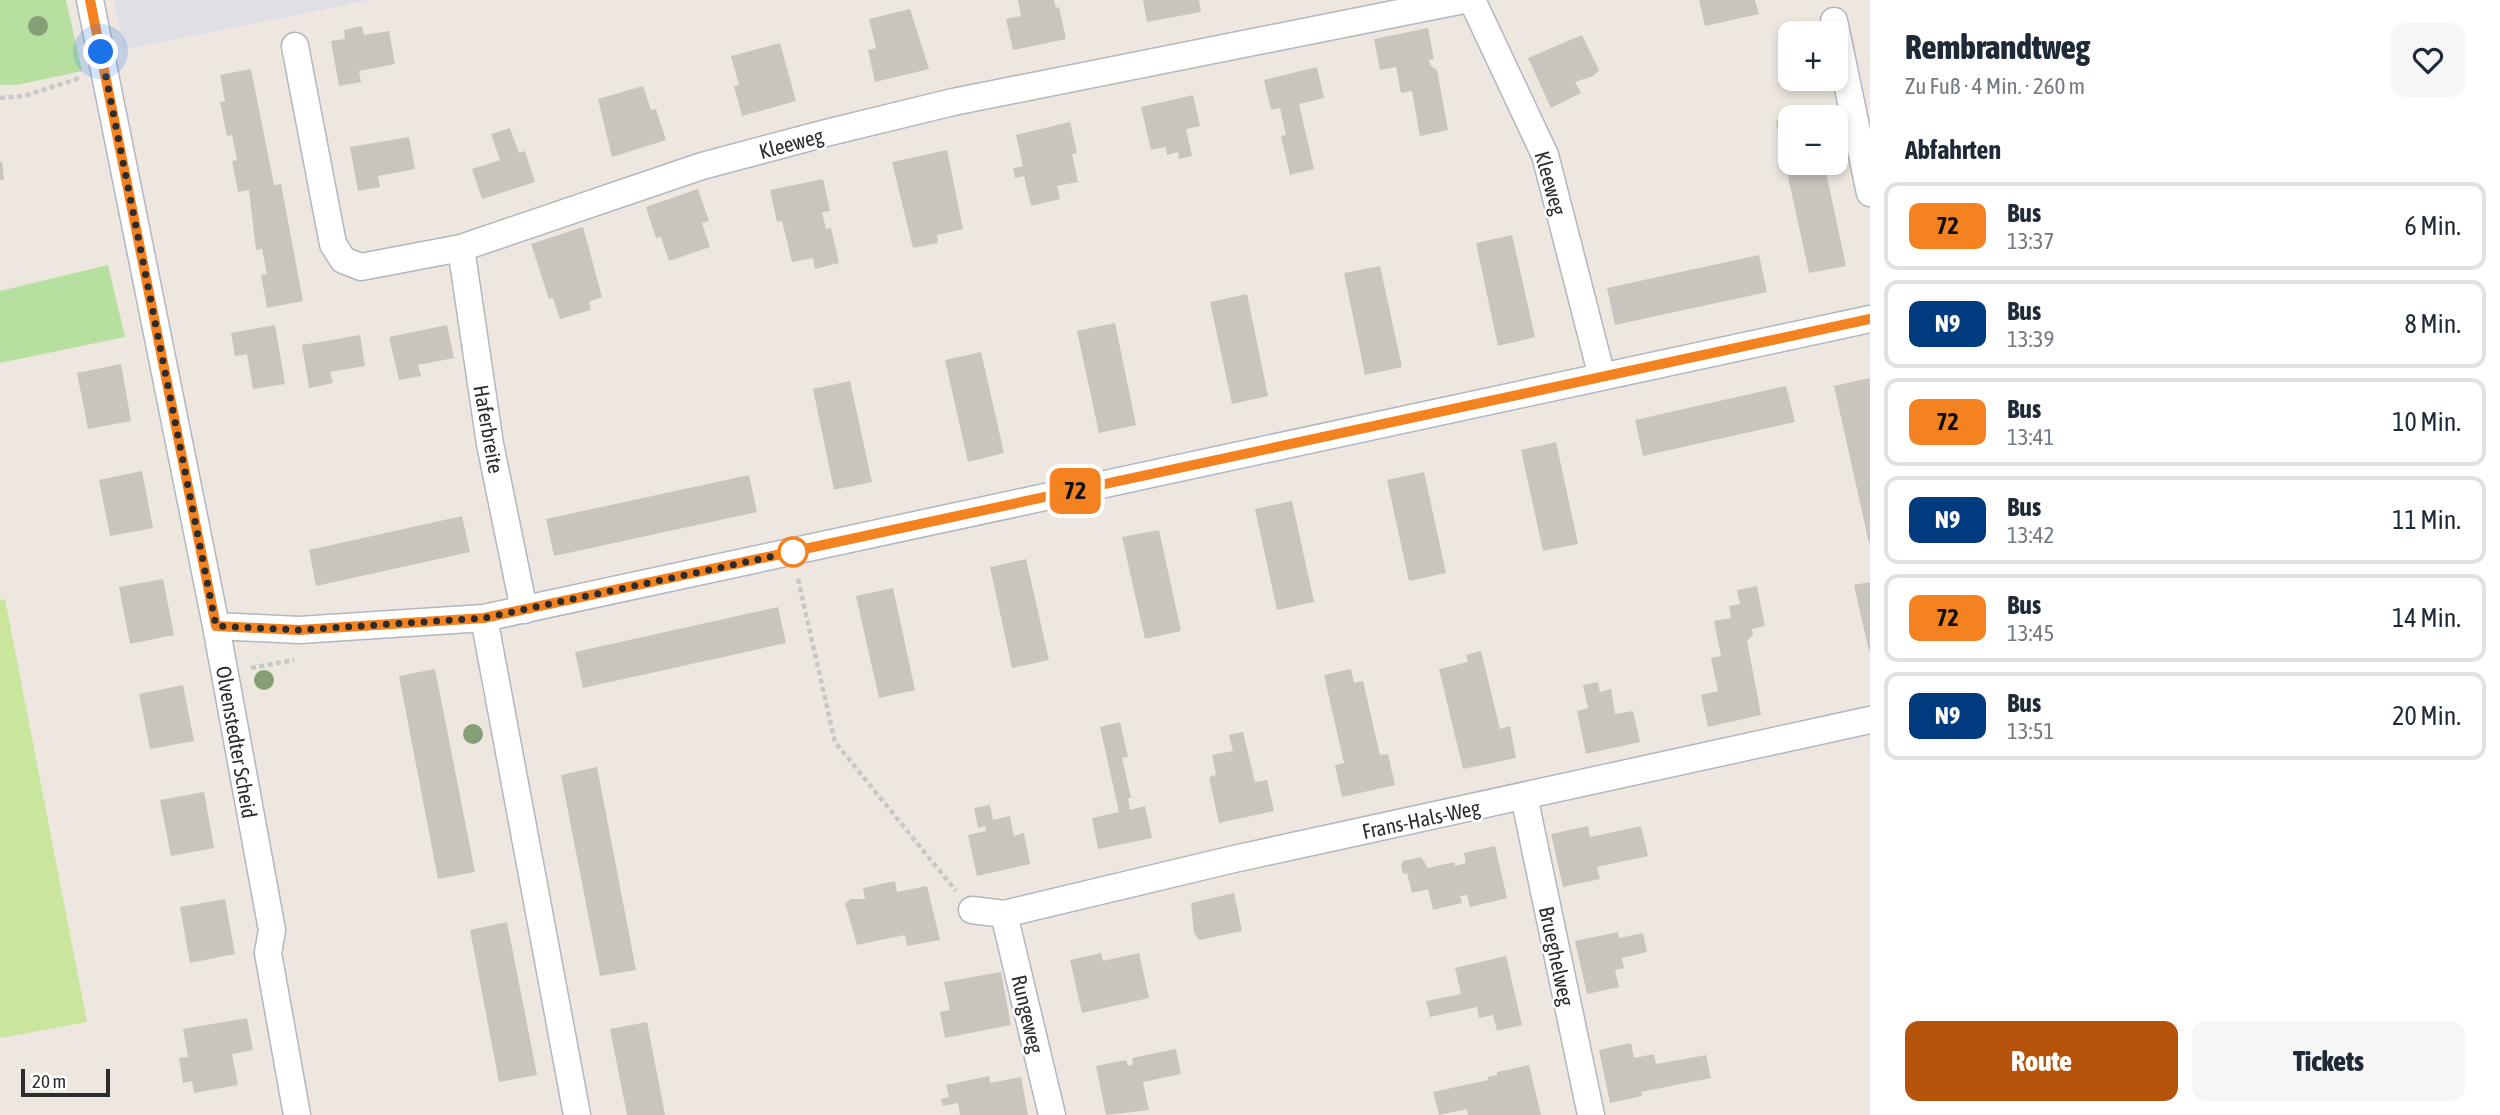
<!DOCTYPE html>
<html lang="de">
<meta charset="utf-8">
<style>
body{margin:0;font-family:"Asap Condensed",sans-serif;background:#f6f6f7;color:#1f2937;height:100vh;display:flex;flex-direction:column;font-size:26px;white-space:nowrap}
*{box-sizing:border-box;margin:0}
p{font-size:23px;color:#747a83}
.icon{flex:none;width:38px;height:38px;fill:none;stroke:currentColor;stroke-width:2;stroke-linecap:round;stroke-linejoin:round}
.map{position:relative;flex:1;overflow:hidden}
.sheet{display:flex;flex-direction:column;background:#fff;width:630px}
.sheet>*{flex:none}
.badge{padding:0 14px;border-radius:10px;font-size:24px;line-height:46px}
.buttons{position:absolute;left:1778px;top:21px;display:grid;gap:14px}
.buttons a{display:grid;place-items:center;width:70px;height:70px;border-radius:14px;background:#fff;box-shadow:0 4px 10px #0003;font-size:35px}
.scale{position:absolute;left:21px;bottom:18px;width:89px;box-sizing:border-box;padding-left:7px;border:4px solid #2c2c2c;border-top:0;font-size:19px;line-height:24px;white-space:nowrap;color:#2c2c2c;-webkit-text-stroke:5px #fff;paint-order:stroke}
.you{position:absolute;width:35px;height:35px;margin:-18px;border:5px solid #fff;border-radius:50%;background:#1a73e8;box-shadow:0 0 0 10px #1a73e833}
.map>.badge{position:absolute;translate:-50% -50%;box-shadow:0 0 0 4px #fff}
h2{padding:0 35px;font-size:26px;line-height:63px}
.round{display:grid;place-items:center;flex:none;width:74px;height:74px;border-radius:14px;background:#f6f6f7}
.summary{display:flex;align-items:center;justify-content:space-between;height:119px;padding:0 35px}
h1{font-size:33px;font-weight:800;line-height:52px}
.action{display:flex;gap:14px;margin-top:auto;padding:14px 35px}
.action a{flex:1;height:80px;border-radius:14px;background:#b45309;color:#fff;font-size:28px;font-weight:800;line-height:80px;text-align:center}
.action a+a{background:#f6f6f7;color:#1f2937}
ul{padding:0;list-style:none}
li{display:flex;align-items:center;gap:21px;height:88px;margin:0 14px 10px;padding:0 21px;border:4px solid #e0e1e3;border-radius:14px}
li div{flex:1}
li b{display:block;font-size:26px}
li em{font-style:normal}
li .badge{min-width:77px;font-weight:700;text-align:center}
main{display:flex;flex:1;min-height:0}
.map>svg:first-child{display:block}
</style>
<main>
<div class="map">
<svg width="1870" height="1115" viewBox="0 0 1870 1115">
<rect width="100%" height="100%" fill="#ede7e0"/>
<path fill="#e1dfe6" d="M114 0H369L124 50Z"/>
<path fill="#b7e0a0" d="M0 0H66L82 71 17 85H0Z
M108 265 125 337 0 363V291Z"/>
<path fill="#c9e69c" d="M5 599 87 1022 0 1038V600Z"/>
<path fill="#c9c5be" d="M1018 0H1054L1056 8 1059 7 1066 39 1013 50 1006 19 1021 16Z
M1143 0H1199L1201 12 1147 22Z
M1699 0H1755L1759 14 1705 26Z
M910 9 929 69 875 82 868 50 876 48 869 19Z
M362 26 364 35 389 31 395 64 359 71 361 82 339 86 331 41 345 39 344 30Z
M1428 28 1434 59 1429 60 1431 66 1437 70 1448 130 1420 136 1412 91 1401 93 1396 67 1380 70 1374 39Z
M1582 35 1599 70 1593 76 1575 82 1581 93 1551 108 1528 58Z
M780 43 796 101 742 116 734 86 739 85 731 56Z
M1317 67 1324 98 1299 104 1314 169 1290 175 1281 136 1286 135 1280 108 1271 110 1264 80Z
M251 69 274 185 281 184 303 301 267 308 261 275 267 274 262 249 256 250 249 190 238 192 232 161 237 160 232 135 227 136 220 102 225 101 220 75Z
M643 86 651 110 656 109 666 140 612 157 598 99Z
M1193 95 1200 126 1186 129 1192 156 1179 159 1178 152 1167 155 1166 147 1151 150 1141 107Z
M1813 112 1814 117H1796V116Z
M1790 117V163H1824L1846 266 1809 273 1776 121Z
M1070 122 1077 153 1072 154 1078 182 1057 186 1060 199 1031 206 1024 176 1015 178 1013 168 1023 166 1016 135Z
M510 128 519 153 525 151 535 182 482 199 472 169 500 160 491 134Z
M409 137 415 169 378 176 380 187 358 191 350 147Z
M947 150 963 229 937 235 938 243 913 248 892 162Z
M0 162H2L4 180H0Z
M823 179 830 211 822 212 826 229 831 228 839 263 815 269 813 258 792 262 782 221 777 222 770 190Z
M698 189 709 221 702 223 710 247 669 261 661 237 656 238 646 207Z
M583 227 602 297 589 302 591 310 560 319 553 298 549 299 531 244Z
M1512 235 1535 337 1498 346 1476 243Z
M1759 255 1767 292 1615 325 1607 288Z
M1380 266 1402 367 1365 375 1344 273Z
M1247 294 1268 396 1232 404 1210 302Z
M1115 323 1136 425 1099 433 1077 331Z
M275 325 285 384 253 389 247 354 235 356 231 333Z
M447 325 454 358 418 365 421 376 399 380 389 337Z
M360 335 365 366 330 372 333 383 309 388 302 345Z
M981 352 1004 453 968 462 945 360Z
M121 364 131 421 88 429 77 373Z
M1870 378V543H1869L1834 386Z
M850 381 872 482 834 490 813 389Z
M1786 386 1795 422 1643 456 1635 420Z
M1556 442 1578 544 1543 551 1521 450Z
M142 471 153 528 110 536 99 480Z
M1424 472 1446 573 1409 581 1387 480Z
M749 475 757 512 554 556 546 519Z
M1292 501 1314 602 1277 610 1255 509Z
M462 516 470 552 316 586 309 550Z
M1159 530 1181 631 1145 639 1122 537Z
M1026 559 1049 660 1012 668 990 567Z
M163 579 174 635 130 644 119 587Z
M1870 582V651H1869L1854 585Z
M1757 586 1765 626 1752 629 1753 635 1747 641 1761 715 1708 727 1701 695 1718 691 1711 658 1721 656 1714 621 1731 618 1729 606 1740 604 1737 590Z
M893 588 915 690 879 698 856 596Z
M778 607 786 643 583 688 575 652Z
M1481 651 1500 729 1510 726 1516 758 1463 769 1439 669 1468 662 1466 655Z
M435 669 475 872 438 879 399 676Z
M1351 669 1354 683 1363 681 1380 755 1388 754 1395 785 1342 797 1335 765 1344 763 1324 675Z
M1598 682 1600 692 1611 689 1615 714 1633 711 1640 742 1586 754 1577 711 1588 708 1583 685Z
M183 685 194 741 150 749 139 694Z
M1120 722 1128 757 1122 758 1131 798H1128L1130 810 1145 806 1152 838 1098 849 1092 818 1119 812 1100 727Z
M1243 732 1255 782 1267 780 1274 811 1219 823 1209 777 1216 775 1212 755 1233 751 1229 735Z
M597 767 636 970 600 976 561 775Z
M204 792 214 848 171 856 160 800Z
M990 805 993 820 1010 816 1014 836 1024 833 1030 864 977 876 968 835 986 831 985 826 978 828 974 808Z
M1588 826 1590 837 1641 826 1648 856 1597 867 1600 879 1563 887 1551 834Z
M1495 846 1507 898 1470 907 1467 895 1460 896 1462 903 1433 910 1428 889 1412 893 1407 873 1403 874 1401 865 1403 861 1421 857 1428 868 1454 862 1455 866 1466 863 1464 853Z
M895 881 897 892 927 886 940 940 907 946 905 935 857 945 845 903 851 899H865L863 888Z
M1234 893 1242 931 1199 940 1194 933 1191 903Z
M225 899 235 954 190 963 180 907Z
M507 922 537 1075 499 1082 470 930Z
M1618 932 1619 938 1643 933 1647 952 1622 958 1624 968 1615 970 1619 987 1587 994 1575 941Z
M1101 953 1103 961 1139 953 1149 998 1082 1013 1070 960Z
M1506 956 1522 1025 1497 1031 1493 1015 1479 1018 1477 1007 1430 1017 1426 1001 1461 994 1455 968Z
M1001 972 1011 1025 945 1038 940 1012 950 1010 944 982Z
M247 1018 253 1050 232 1054 238 1085 194 1093 192 1081 183 1083 179 1058 188 1057 183 1029Z
M647 1022 665 1115H627L610 1029Z
M1631 1043 1634 1058 1654 1054 1656 1064 1706 1055 1711 1078 1641 1092 1642 1096 1610 1103 1599 1050Z
M1176 1049 1181 1074 1143 1082 1149 1110 1106 1115 1096 1066 1126 1060 1128 1066 1133 1064 1132 1058Z
M1529 1065 1541 1115H1468L1467 1109 1439 1115 1433 1092 1488 1080V1077L1497 1075V1072Z
M989 1076 990 1083 1021 1077 1028 1115H960L958 1103 943 1106 941 1099 949 1097 946 1085Z"/>
<g fill="none" stroke-linecap="round" stroke-linejoin="round">
<g stroke="#b3b6be" stroke-width="29">
<path id="street" d="M90 0 216 626 272 930 268 953 297 1115
M1472 0 1545 155 1602 377
M1834 21 1870 193
M295 46 333 244 343 260 361 267 461 248 702 166 826 133 953 102 1464 0
M461 248 490 444 524 610
M484 618 577 1115
M216 626 299 630 484 618 1870 319
M1524 796 1591 1115
M972 910 1004 914 1234 859 1870 720
M1004 914 1052 1115"/>
</g>
<path stroke="#c8c8c8" stroke-width="4.5" stroke-dasharray="5 3.5" stroke-linecap="butt" d="M0 98 24 96 80 78
M798 579 835 742 956 891
M251 668 294 660"/>
<use href="#street" stroke="#fff" stroke-width="26"/>
</g>
<g fill="#85a076">
<circle cx="38" cy="26" r="10"/>
<circle cx="264" cy="680" r="10"/>
<circle cx="473" cy="734" r="10"/>
</g>
<g fill="none" stroke-linecap="round" stroke-linejoin="round">
<g stroke="#fff" stroke-width="16">
<path id="line" d="M90 0 216 626 299 630 484 618 1870 319"/>
</g>
<use href="#line" stroke="#f58220" stroke-width="10"/>
<path stroke="#2c2c2c" stroke-width="7" stroke-dasharray="0 12.6" d="M101 52 216 626 299 630 484 618 793 552"/>
</g>
<circle fill="#fff" stroke="#f58220" stroke-width="3.5" cx="793" cy="552" r="14"/>
<g text-anchor="middle" dominant-baseline="central" stroke-width="5" stroke-linejoin="round" paint-order="stroke">
<g font-size="21" fill="#2c2c2c" stroke="#fff">
<text transform="translate(791 143) rotate(-15)">Kleeweg</text>
<text transform="translate(1551 183) rotate(74)">Kleeweg</text>
<text transform="translate(489 429) rotate(80)">Haferbreite</text>
<text transform="translate(237 742) rotate(80)">Olvenstedter Scheid</text>
<text transform="translate(1421 819) rotate(-12)">Frans-Hals-Weg</text>
<text transform="translate(1557 956) rotate(78)">Brueghelweg</text>
<text transform="translate(1028 1014) rotate(77)">Rungeweg</text>
</g>
</g>
</svg>
<div class="buttons">
<a>+</a>
<a>−</a>
</div>
<div class="scale">20 m</div>
<div class="you" style="left:101px;top:52px"></div>
<b class="badge" style="left:1075px;top:491px;background:#f58220;color:#111">72</b>
</div>
<section class="sheet">
<div class="summary"><div><h1>Rembrandtweg</h1><p>Zu Fuß · 4 Min. · 260 m</p></div><a class="round"><svg class="icon" aria-label="heart" viewBox="0 0 24 24"><path d="M12 20l-8-8c-3-5 5-10 8-4 3-6 11-1 8 4z"/></svg></a></div>
<h2>Abfahrten</h2>
<ul>
<li><span class="badge" style="background:#f58220;color:#111">72</span><div><b>Bus</b><p>13:37</p></div><em>6 Min.</em></li>
<li><span class="badge" style="background:#003b80;color:#fff">N9</span><div><b>Bus</b><p>13:39</p></div><em>8 Min.</em></li>
<li><span class="badge" style="background:#f58220;color:#111">72</span><div><b>Bus</b><p>13:41</p></div><em>10 Min.</em></li>
<li><span class="badge" style="background:#003b80;color:#fff">N9</span><div><b>Bus</b><p>13:42</p></div><em>11 Min.</em></li>
<li><span class="badge" style="background:#f58220;color:#111">72</span><div><b>Bus</b><p>13:45</p></div><em>14 Min.</em></li>
<li><span class="badge" style="background:#003b80;color:#fff">N9</span><div><b>Bus</b><p>13:51</p></div><em>20 Min.</em></li>
</ul>
<div class="action"><a>Route</a><a>Tickets</a></div>
</section>
</main>
